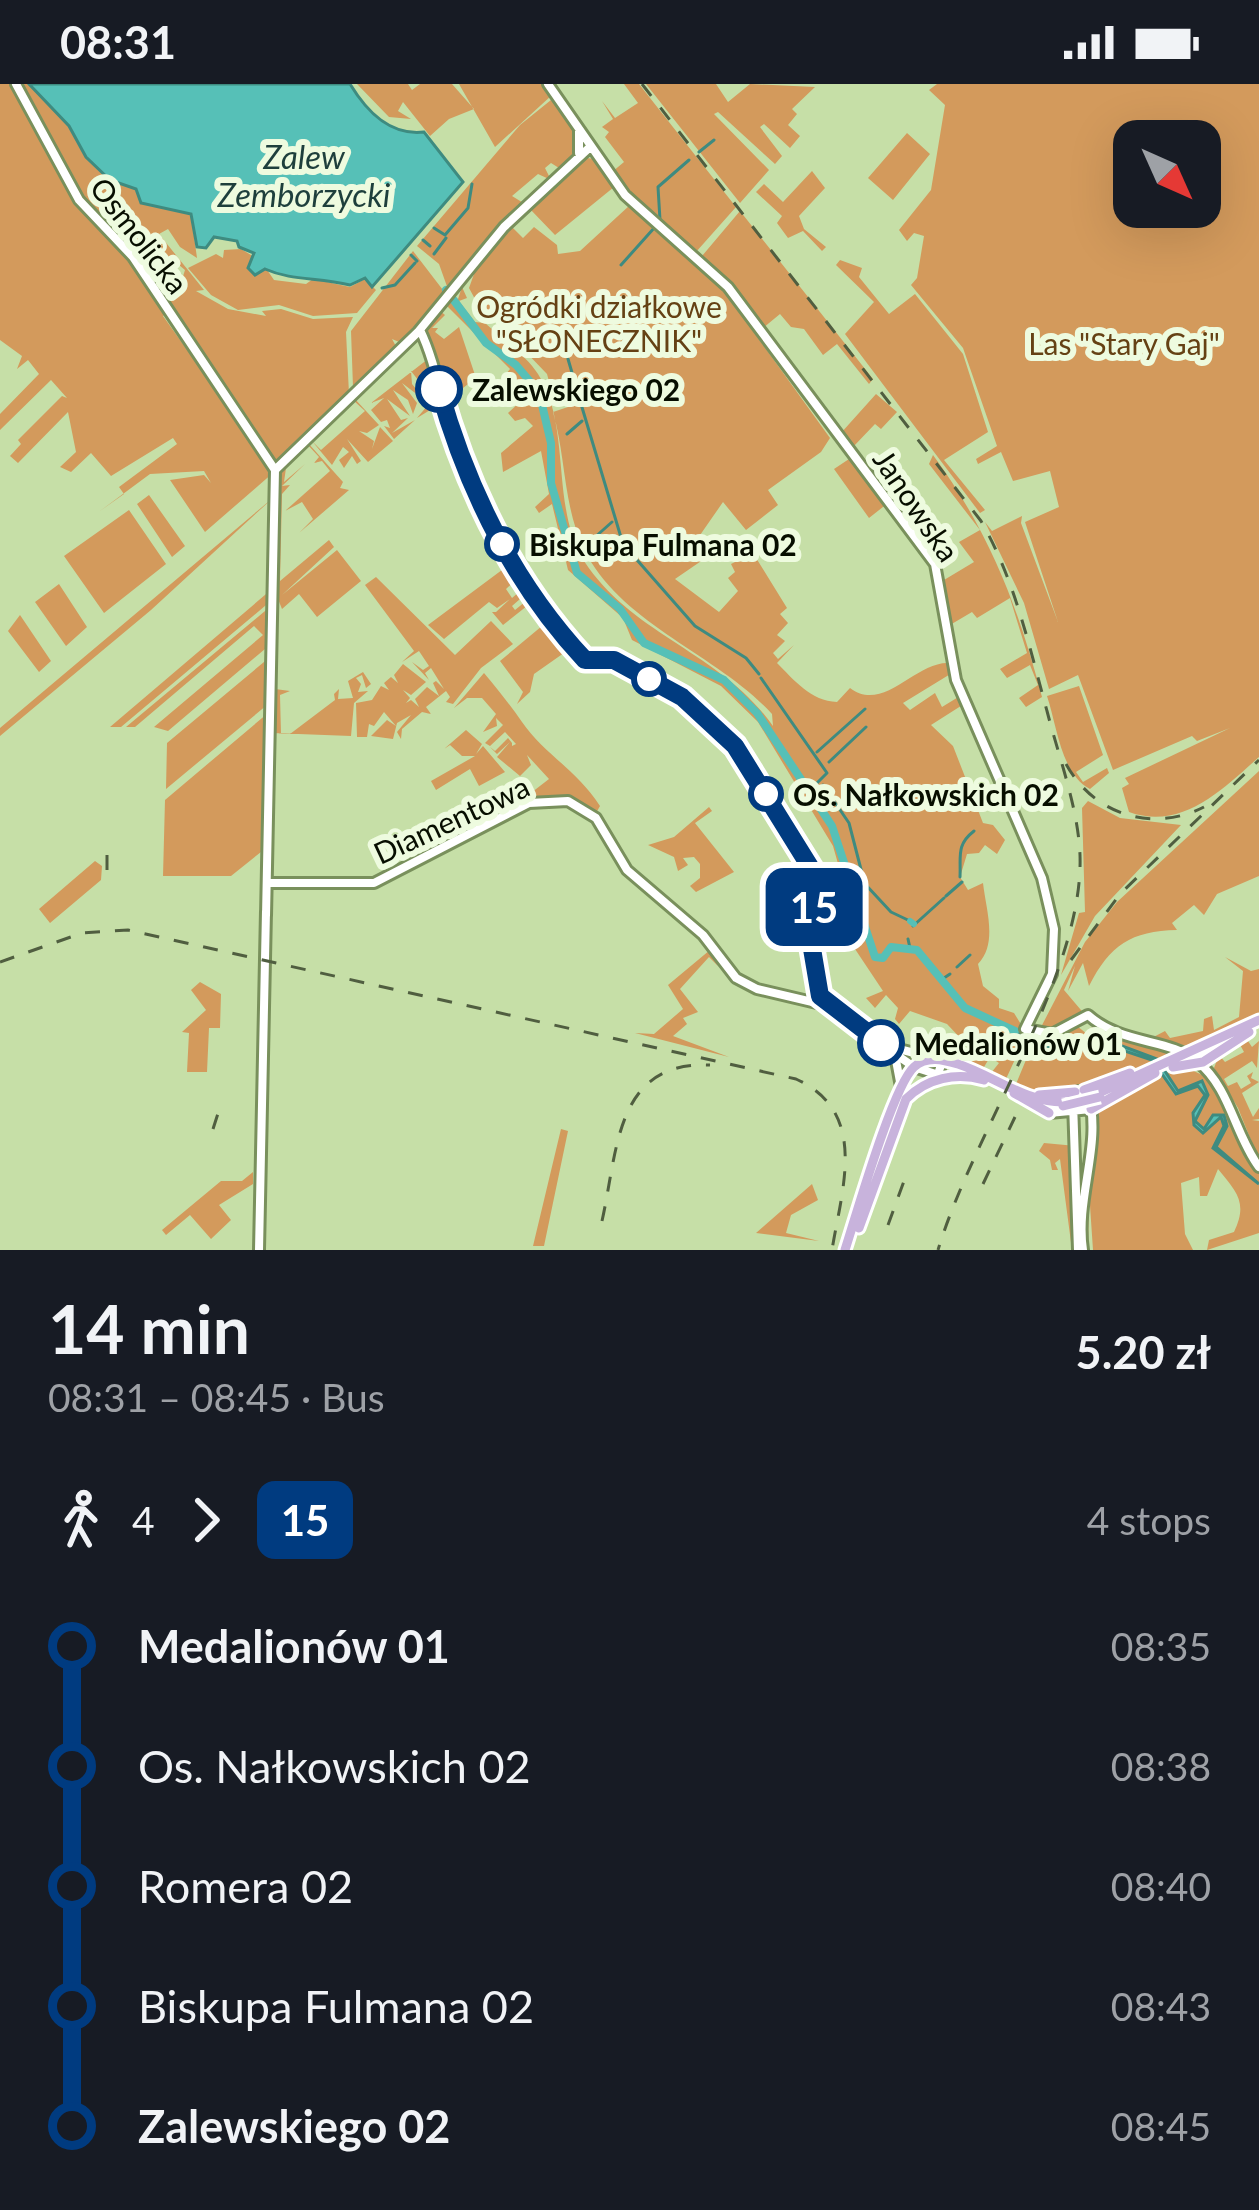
<!DOCTYPE html>
<meta charset="utf-8">
<style>
body{margin:0;font-family:Lato,sans-serif;background:#242831;color:#f1f3f6;height:100vh;display:flex;flex-direction:column;font-size:45px;white-space:nowrap}
*{box-sizing:border-box;margin:0}
p{font-size:39px;color:#9ea1a6}
.icon{flex:none;width:66px;height:66px;fill:none;stroke:currentColor;stroke-width:2;stroke-linecap:round;stroke-linejoin:round}
.map{position:relative;height:1166px;overflow:hidden}
.panel{display:flex;flex-direction:column;background:#171b24;flex:1}
.panel>*{flex:none}
.badge{padding:0 24px;border-radius:18px;font-size:42px;line-height:78px}
.needle{width:78px;rotate:135deg}
.controls{position:absolute;left:1113px;top:36px;display:grid;gap:24px}
.controls a{display:grid;place-items:center;width:108px;height:108px;border-radius:24px;background:#171b24;box-shadow:0 12px 48px #0002;font-size:60px}
.map>.badge{position:absolute;translate:-50% -50%;box-shadow:0 0 0 6px #fff}
.legs{display:flex;align-items:center;gap:18px;height:132px;padding:0 48px;font-size:39px}
.legs p{margin-inline-start:auto}
.headline{display:flex;align-items:center;justify-content:space-between;height:204px;padding:0 48px}
h1{font-size:66px;font-weight:700;line-height:90px}
ul{padding:0 48px;list-style:none}
li{display:flex;align-items:center;gap:42px;height:120px;font-size:45px}
li i{display:grid;place-items:center;width:18px;height:100%;margin:0 15px;background:currentColor}
li i::after{content:'';width:30px;height:30px;margin:-15px;border:9px solid;border-radius:50%;background:#171b24}
li p{margin-inline-start:auto}
li:first-child i{background:linear-gradient(#0000 50%,currentColor 0)}
li:last-child i{background:linear-gradient(currentColor 50%,#0000 0)}
.status{display:flex;justify-content:space-between;align-items:center;height:84px;padding:0 60px;background:#171b24;direction:ltr}
.status svg{height:33px;fill:currentColor}
.map>svg:first-child{display:block}
</style>
<div class="status"><b>08:31</b><svg viewBox="0 0 49 12"><path d="M0 12V9h3v3zM5 12V6h3v6zM10 12V3h3v9zM15 12V0h3v12zM26 1h20v11H26zM47 4h2v5h-2z"/></svg></div>
<div class="map">
<svg width="1259" height="1166" viewBox="0 0 1259 1166">
<rect width="100%" height="100%" fill="#c6dfa7"/>
<path fill="#d39a5c" fill-rule="evenodd" d="M0 0H29L69 42 86 73 110 96 136 106 144 120 191 130 197 174 180 163 168 145 159 150 204 206 196 207 228 225 266 232 262 227 281 225 313 235 353 233 346 248 349 310 276 382 166 220 178 208 185 186 179 181 154 201 167 229 163 232 274 388 205 448 170 396 204 391 211 399 204 387 150 390 100 427 124 410 119 403 177 360 173 354 111 392 91 369 71 388 60 383 76 368 68 328 18 379 10 372 21 360 18 356 62 312 67 314 51 296 0 346V330L39 290 28 276 17 285 22 272 0 256Z
M357 0H408L412 6 420 0H452L474 25 449 35 430 52 403 18 398 27 411 35 389 33Z
M459 0H545L552 11 495 63Z
M624 0H639L736 123 696 168 636 118 612 88 624 78 605 53 609 48 602 43 613 35 602 17 615 34 638 19Z
M646 0H716L728 18 750 0 815 3 792 25 797 30 788 41 800 52 790 64 764 40 760 43 782 72 775 80 718 28 714 30 769 86 740 119Z
M937 0H1259V673C1223 705 1182 747 1129 728L1122 704 1129 700 1125 694 1230 644 1197 657 1192 652 1113 686 1078 591 1049 605 1024 519 985 438 992 447 1022 432 1021 439 1058 538 1025 438 1059 423 1050 387 1013 397 1001 368 978 380 976 375 997 362 963 264 911 201 917 194 924 152 914 149 907 157 899 146 931 106 945 21 929 6ZM1134 57H1200V123H1134Z
M551 16 574 42V77L557 94 559 84 551 79 545 84 551 96 538 90 512 112 525 120 453 203 449 199V208L439 180 417 162 520 41Z
M907 49 930 70 893 116 868 94Z
M587 74 596 75 614 103 555 151 530 125Z
M812 87 825 104 799 132 804 145 826 163 822 167 803 147 788 154 777 139 782 132 756 108 764 100 783 118Z
M630 121 717 197 830 354 821 368 768 406 778 421 746 446 723 418 698 454 710 471 675 495 719 528 738 507 728 494 735 488 731 480 753 469 787 524 780 530 788 539 777 551 785 557 773 569 778 575 794 561 777 579C794 596 811 617 837 618L850 604C884 630 916 576 950 579L952 589 903 619 910 626 935 609 942 623 960 612 964 620 931 641 953 662 983 739 993 741 1005 756 997 770 985 761 979 769 967 770 960 793 968 806 983 799C986 826 998 859 978 880L983 902 999 915V924L1014 929 1027 950 1010 947 1024 955 1010 953 1022 960 1006 995 991 989 999 979 990 973 981 988 968 981 989 962 982 956 965 959 947 940 910 927 899 940 895 935 898 924 886 911 875 924 866 914 883 907 843 847 854 836 833 762 758 638 721 602 632 556 623 534 568 486 552 420 539 429 535 423 549 410 541 367 503 388 501 369 533 342 525 334 515 337 508 329 521 317 498 300 510 285 445 220 453 212 458 215 462 203 467 214 459 217 475 238 485 239C501 254 526 271 538 290 572 343 550 422 584 477 633 552 721 568 773 642L772 630C719 571 620 540 584 465 563 422 566 373 553 328L571 322 569 316 555 319 547 290 475 215 469 204 474 190 466 196 510 141 523 154 534 143 557 161 558 170 580 167Z
M740 127 873 295 869 300 837 260 823 271 804 245 791 243 780 230 763 244 702 172Z
M241 165 261 177 274 196 306 200 313 195 350 203 365 195 376 206 357 229 313 232 279 221 238 226 211 211 188 184 216 170 223 174 224 166Z
M413 167 446 210 404 260 392 255 398 266 353 303 351 247Z
M840 176 862 184 859 193 889 230 915 210 963 270 988 348 944 376 985 426 980 429 845 250 874 218 836 181Z
M440 227 445 231 432 244H438L435 248 444 255 459 243 476 294 446 317 424 248Z
M428 275 440 320 417 334 433 315 411 287 412 300 427 318 402 299 417 319 413 330 408 316 393 306 410 332 387 315 401 336 408 334 392 349 415 336 394 355 384 342 390 344 387 336 381 338 371 326 384 314 371 319Z
M876 310 897 328 881 345 875 340 853 363 841 349Z
M354 314 379 341 367 349 359 347 374 357 372 365 380 343 393 357 368 378 347 355 361 377 357 380 352 372 344 384 339 376 349 368 343 363 332 381 312 357 321 366 365 327 353 316 321 344Z
M308 359 343 398 340 404 349 406 299 449 313 435 302 418 285 427 330 387 322 377 314 379 319 373 307 360 287 377 284 398 305 380 282 402 290 401 282 410 280 497 329 456 334 463 282 511 337 466 361 497 317 533 299 510 282 525 278 515 276 547 279 386 280 384 303 361Z
M933 371C989 447 1018 522 1042 613L1026 623 1019 614 1038 601 1030 581 1007 594 1000 585 1027 569 1010 514 977 534 972 528 950 541 944 496 974 478 959 458 980 446 929 380Z
M852 373 888 419 869 434 834 385Z
M149 411 185 462 172 473 137 420Z
M274 413 151 526 0 652V644Z
M129 426 166 480 104 529 64 472Z
M495 450 518 494 506 505 512 514 525 503 528 508 512 522 515 526 531 513 532 518 503 541 492 528H496L510 515 497 524 489 518 444 555 428 541 510 480H503L489 453Z
M376 493 455 571 491 537 513 560 481 584 453 620 446 618 450 613 446 607 426 623 431 630 422 628 402 645 401 655 397 648 411 631 397 639 393 655 371 652 387 636 396 642 384 628 374 642 369 640 367 653H357L356 619 372 616 381 602 389 606 384 599 391 593 398 599 394 591 403 580 426 598 411 611 403 606 410 614 406 619 411 616 419 623 415 615 427 603 439 612 433 599 436 597 444 605 431 584 425 589 429 596 412 578 423 586 429 582 419 567 402 578 414 567 365 501Z
M59 500 87 543 66 562 35 518Z
M272 505V516L121 643H110Z
M271 522V565H265L168 647 154 643 263 551 254 542 135 643H126Z
M20 531 51 577 39 588 8 547Z
M548 537 571 564 534 590 530 608 517 620 523 608 500 577Z
M270 573 267 621 166 705 167 659Z
M363 588 371 600 366 604 362 591 356 594 361 600 358 608 368 607 354 619 351 652 272 649 275 605 290 607 280 611 281 650H290L335 616 334 610 339 605 338 615 353 614 348 597Z
M484 589C499 607 511 622 522 638 544 670 576 685 600 722L604 715 596 729 563 714 525 718 521 709 527 712 549 695 527 671 531 681 520 692 497 673 510 658 497 670 490 663 495 667 508 654 512 659V662L516 660 505 648 490 662 485 659 503 641 496 634 497 642 483 648 496 630 482 614H467L454 624Z
M1079 602 1103 671 1076 688 1083 698 1107 684 1109 689 1090 705C1061 690 1057 642 1047 612Z
M268 629 266 764 231 792H163L165 716Z
M466 646 482 660 476 670 483 662 505 688 479 702 470 685 436 706 431 697 475 672H462L450 661 444 665Z
M1259 687V792L1217 810 1204 831 1194 821 1172 839 1177 846C1131 847 1110 861 1089 902L1083 879 1068 907 1075 882 1064 906 1086 932 1060 947H1039L1085 858 1117 818Z
M1088 717 1120 734 1181 741 1095 832 1061 891 1079 829 1085 828 1082 724Z
M709 723 712 727 695 739 734 788 696 808 690 802 700 794V780L694 773 683 774 688 781 678 787 674 773 648 761 674 753Z
M95 777 102 782 101 796 50 839 39 825Z
M804 823 810 827 805 856 810 866H782L772 850 803 830Z
M710 866 718 882 709 873 680 905 698 928 683 934 687 940 673 952 729 973 635 949 654 950 683 925 668 901Z
M1225 873 1251 887 1259 885V934L1189 962 1146 957 1165 947 1170 954 1203 947 1204 935 1212 932 1214 946 1239 933 1243 887Z
M200 898 221 910 220 944H209L207 988H187L189 949 182 948 206 926 191 906Z
M1095 939 1131 959 1177 969 1160 979C1120 950 1078 967 1035 957L1077 942 1087 950Z
M1246 954 1252 963 1259 957 1257 984 1252 977 1224 995 1228 1002 1237 998 1241 1005 1251 999 1247 992 1253 988 1251 994 1259 998 1242 1009 1253 1033 1259 1024V1035L1252 1036 1259 1037V1076L1238 1024 1214 984 1219 971 1225 978 1244 968 1238 957Z
M1033 959C1079 975 1111 948 1156 980 1118 997 1045 1018 1016 1000Z
M1185 983 1211 995 1259 1085V1149L1207 1166 1209 1156 1234 1148C1248 1119 1237 1108 1218 1085L1207 1112H1200L1199 1093 1181 1099 1185 1150 1193 1166H1093L1089 1107 1088 1166 1084 1130 1093 1031 1150 994Z
M561 1045 568 1047 544 1162H533Z
M1044 1059 1076 1062V1166H1072L1060 1075 1055 1079 1058 1086H1052L1050 1076 1039 1067Z
M253 1088V1100L219 1121 231 1136 211 1155 190 1131 166 1151 162 1146 221 1097H242Z
M812 1100 818 1116 791 1131 786 1149 819 1157 756 1149Z"/>
<path fill="#56c0b7" stroke="#3e8b80" stroke-width="3" d="M29 0H350C367 28 390 52 424 48L463 98 372 203 365 194 350 201C318 193 292 197 265 185L255 191 248 184 254 169 239 163 237 157 214 153 206 164 197 163 191 130 141 119 136 105 110 96 86 73 69 42Z
M1009 945 1040 959 1076 963 1093 955 1122 962 1157 975 1178 1007 1202 997 1208 1011 1195 1037 1204 1045 1213 1031H1224L1227 1042 1216 1063 1259 1100 1213 1064 1224 1042 1221 1033 1203 1049 1194 1041 1193 1029 1205 1011 1198 1002 1176 1010 1152 976 1104 960 1074 967 1044 963Z"/>
<g fill="none" stroke-linecap="round" stroke-linejoin="round">
<path stroke="#3e8b80" stroke-width="3" d="M699 68 714 56
M660 136 658 103 689 76
M434 144 445 151 468 124 472 100
M423 156 430 162
M434 170 446 154
M411 171 417 177
M621 181 655 143
M382 204 395 201 415 179
M568 275 580 316
M581 320 623 460 695 542 746 574 759 590
M567 350 582 337
M585 462 612 438
M572 471 579 466
M761 594 827 689 817 699
M817 668 865 625
M829 678 866 643
M823 701 849 739 864 797
M960 793C961 772 956 761 974 747
M865 800 891 828 910 837
M946 812 962 798
M913 842 944 814
M908 855 910 864
M957 883 970 871
M944 894 950 890"/>
<path stroke="#56c0b7" stroke-width="6" d="M910 837 914 840"/>
<path stroke="#56c0b7" stroke-width="8" d="M446 206 486 259 516 281 539 308 551 359V399L577 489 620 525 644 559 724 596 757 629 832 742 875 873 883 874 891 863 917 866 965 924 1015 947"/>
<g stroke="#79905c" stroke-width="14">
<path id="secondary" d="M16 0 79 116 133 173 275 386 266 832
M548 0 625 111 728 203 935 480 956 596 1042 794 1054 845 1052 890 1025 945 1052 950 1088 931C1123 962 1168 953 1198 978 1230 1004 1235 1051 1259 1083
M579 47V69
M420 246C437 281 442 324 456 361 485 439 529 513 584 575L616 577 685 615 719 642 805 770 820 812 812 830
M275 386 418 248 504 143 590 63
M268 799H374L529 719 568 717 596 734 627 786 703 851 736 894 757 905 825 921 914 983 942 992
M812 828C805 851 812 904 830 921
M887 962 934 974 941 981 938 990
M895 971 901 1003
M1079 1007 1088 1009C1103 1059 1075 1114 1083 1166
M1073 1018 1078 1166
M1049 1029 1091 1025
M259 1166 266 827"/>
</g>
<g stroke="#fff" stroke-width="15">
<path id="primary" d="M1173 983 1203 978 1249 948
M1084 1006 1130 989
M1014 1009 1049 1029
M1099 1009 1259 936
M1039 1011 1075 1008
M1091 1025 1155 989
M859 1144 906 1015C927 994 956 988 984 996
M845 1166C856 1132 893 1002 914 983 927 971 944 976 958 980 994 992 1025 1018 1063 1018"/>
</g>
<use href="#secondary" stroke="#fff" stroke-width="8"/>
<use href="#primary" stroke="#c8b3dc" stroke-width="9"/>
<path stroke="#505e40" stroke-width="3" stroke-dasharray="15 15" stroke-linecap="butt" d="M642 0 981 437C1015 496 1029 562 1047 627 1059 674 1078 723 1080 771 1084 890 974 1046 938 1166
M1066 680C1094 731 1152 749 1204 723
M107 786V758
M1071 876 1120 810 1259 676
M0 878 82 849 128 846 796 995C869 1028 842 1104 832 1166
M213 1045 221 1020
M983 1100 1015 1033
M602 1137C618 1066 615 977 710 981
M888 1141 908 1086"/>
<g stroke="#fff" stroke-width="15" stroke-linecap="butt">
<path id="primary-bridge" d="M1063 1022 1100 1013"/>
</g>
<use href="#primary-bridge" stroke="#c8b3dc" stroke-width="9"/>
</g>
<g fill="none" stroke-linecap="round" stroke-linejoin="round">
<g stroke="#fff" stroke-width="27">
<path id="line-1" d="M439 305C467 404 514 500 585 576H614L682 613 735 662 812 786 816 814 809 847 820 912 881 959"/>
</g>
<use href="#line-1" stroke="#003b80" stroke-width="18"/>
</g>
<g fill="#fff" stroke="#003b80" stroke-width="6">
<circle cx="439" cy="305" r="21"/>
<circle cx="502" cy="460" r="15"/>
<circle cx="649" cy="595" r="15"/>
<circle cx="766" cy="710" r="15"/>
<circle cx="881" cy="959" r="21"/>
</g>
<g text-anchor="middle" dominant-baseline="central" stroke-width="12" stroke-linejoin="round" paint-order="stroke">
<g font-size="30" fill="#070e00" stroke="#eefbdf">
<text transform="translate(140 151) rotate(52)">Osmolicka</text>
<text transform="translate(917 421) rotate(56)">Janowska</text>
<text transform="translate(451 735) rotate(-25)">Diamentowa</text>
</g>
<g font-size="30" fill="#654114" stroke="#eefbdf">
<text x="599" y="222">Ogródki działkowe<tspan x="599" dy="34">"SŁONECZNIK"</tspan></text>
<text x="1124" y="259">Las "Stary Gaj"</text>
</g>
<g font-size="30" font-weight="bold" fill="#070e00" stroke="#eefbdf" text-anchor="start">
<text x="472" y="305">Zalewskiego 02</text>
<text x="529" y="460">Biskupa Fulmana 02</text>
<text x="793" y="710">Os. Nałkowskich 02</text>
<text x="914" y="959">Medalionów 01</text>
</g>
<g font-size="33" font-style="italic" fill="#1e3f3c" stroke="#eefbdf">
<text x="304" y="72">Zalew<tspan x="304" dy="38">Zemborzycki</tspan></text>
</g>
</g>
</svg>
<div class="controls">
<a><svg class="needle" viewBox="-14 -14 28 28"><path d="M0-13l5 13h-10z" fill="#e53935"/><path d="M0 13l5-13h-10z" fill="#9ea1a6"/></svg></a>
</div>
<b class="badge" style="left:814px;top:823px;background:#003b80;color:#fff">15</b>
</div>
<section class="panel">
<div class="headline"><div><h1>14 min</h1><p>08:31 – 08:45 · Bus</p></div><b>5.20 zł</b></div>
<div class="legs"><svg class="icon" aria-label="walk" viewBox="0 0 24 24"><circle cx="13" cy="4" r="2"/><path d="M13 8l-2 6 4 7M11 14l-3 7M7 12l3-4h3l4 4"/></svg>4<svg class="icon" aria-label="forward" viewBox="0 0 24 24"><path d="M9 5l7 7-7 7"/></svg><b class="badge" style="background:#003b80;color:#fff">15</b><p>4 stops</p></div>
<ul>
<li><i style="color:#003b80"></i><b>Medalionów 01</b><p>08:35</p></li>
<li><i style="color:#003b80"></i><span>Os. Nałkowskich 02</span><p>08:38</p></li>
<li><i style="color:#003b80"></i><span>Romera 02</span><p>08:40</p></li>
<li><i style="color:#003b80"></i><span>Biskupa Fulmana 02</span><p>08:43</p></li>
<li><i style="color:#003b80"></i><b>Zalewskiego 02</b><p>08:45</p></li>
</ul>
</section>
